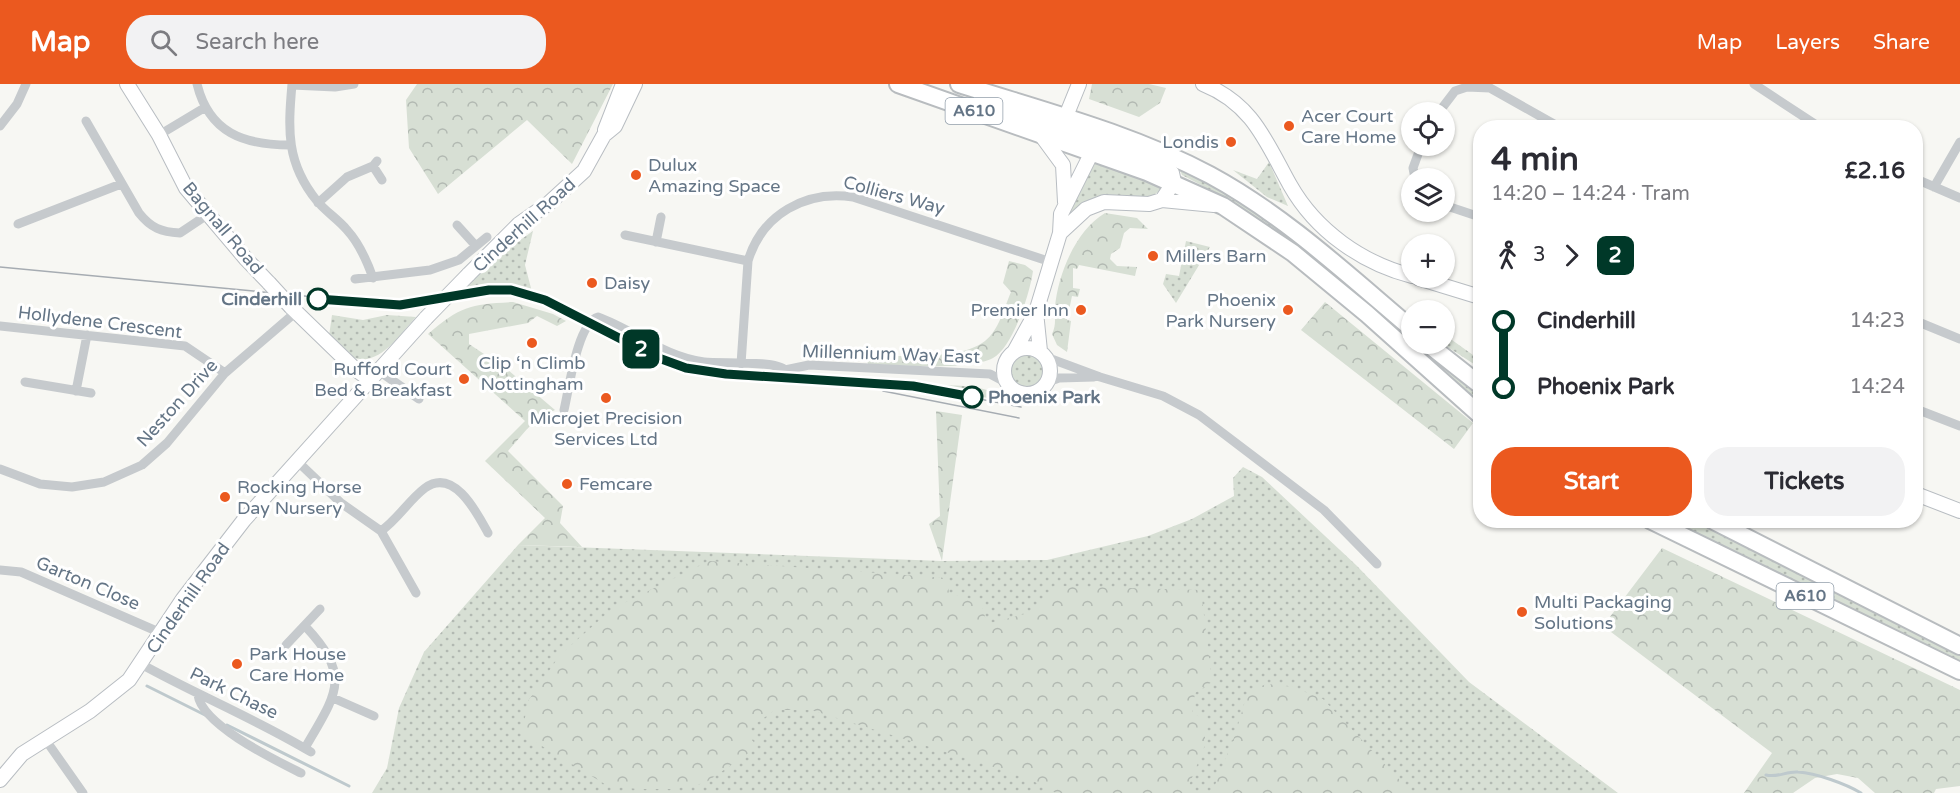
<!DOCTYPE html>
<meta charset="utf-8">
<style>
body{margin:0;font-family:"Varela Round",sans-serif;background:#f2f2f3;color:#2b2b33;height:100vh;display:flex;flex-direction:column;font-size:22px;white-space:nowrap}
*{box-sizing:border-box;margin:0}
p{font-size:20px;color:#7c7c81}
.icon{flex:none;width:33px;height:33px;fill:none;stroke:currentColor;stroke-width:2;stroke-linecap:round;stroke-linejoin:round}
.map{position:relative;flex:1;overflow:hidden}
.drawer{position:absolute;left:1473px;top:36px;width:450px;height:408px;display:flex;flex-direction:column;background:#fff;border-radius:24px;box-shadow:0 2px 4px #0004}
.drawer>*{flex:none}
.badge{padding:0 12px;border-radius:9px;font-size:21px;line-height:39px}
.tools{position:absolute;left:1401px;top:18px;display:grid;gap:12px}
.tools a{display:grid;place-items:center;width:54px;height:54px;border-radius:50%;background:#fff;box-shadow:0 2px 4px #0004;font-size:30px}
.map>.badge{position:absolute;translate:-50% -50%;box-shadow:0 0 0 3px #fff}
.legs{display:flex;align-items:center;gap:9px;height:66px;padding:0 18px;font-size:20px}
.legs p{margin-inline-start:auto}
.headline{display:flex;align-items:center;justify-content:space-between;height:102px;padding:0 18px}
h1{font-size:33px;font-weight:700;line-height:45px}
.primary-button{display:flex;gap:12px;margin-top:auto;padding:12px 18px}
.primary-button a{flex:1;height:69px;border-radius:24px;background:#eb591f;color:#fff;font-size:24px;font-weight:700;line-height:69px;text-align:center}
.primary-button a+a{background:#f2f2f3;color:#2b2b33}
ul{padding:0 18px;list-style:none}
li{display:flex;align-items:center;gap:21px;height:66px;font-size:22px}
li i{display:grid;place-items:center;width:9px;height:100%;margin:0 8px;background:currentColor}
li i::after{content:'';width:15px;height:15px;margin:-8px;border:4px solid;border-radius:50%;background:#fff}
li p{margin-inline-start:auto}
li:first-child i{background:linear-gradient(#0000 50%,currentColor 0)}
li:last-child i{background:linear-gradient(currentColor 50%,#0000 0)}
header{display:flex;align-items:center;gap:36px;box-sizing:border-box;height:84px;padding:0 30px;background:#eb591f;color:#fff}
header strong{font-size:28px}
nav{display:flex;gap:33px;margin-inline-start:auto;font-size:21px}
.search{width:420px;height:54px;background:#f2f2f3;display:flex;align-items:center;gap:15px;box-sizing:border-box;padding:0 21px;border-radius:24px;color:#7c7c81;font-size:22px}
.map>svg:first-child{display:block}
</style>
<header>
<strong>Map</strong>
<div class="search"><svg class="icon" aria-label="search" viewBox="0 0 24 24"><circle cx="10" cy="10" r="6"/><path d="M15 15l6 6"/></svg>Search here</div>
<nav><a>Map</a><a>Layers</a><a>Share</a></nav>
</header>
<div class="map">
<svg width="1960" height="709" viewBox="0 0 1960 709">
<defs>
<pattern id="green-dots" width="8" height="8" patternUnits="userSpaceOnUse" patternTransform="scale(1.5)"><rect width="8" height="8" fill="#d7dfd4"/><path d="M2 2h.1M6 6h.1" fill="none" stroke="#b2b9b2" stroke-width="1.8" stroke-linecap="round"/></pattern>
<pattern id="forest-crowns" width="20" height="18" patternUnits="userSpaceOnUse" patternTransform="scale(1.5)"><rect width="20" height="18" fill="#d7dfd4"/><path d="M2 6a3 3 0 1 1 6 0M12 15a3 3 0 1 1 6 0" fill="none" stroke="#b2b9b2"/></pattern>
</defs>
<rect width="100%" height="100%" fill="#f7f7f3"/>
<path fill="url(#green-dots)" d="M1094 76 1163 101 1161 106 1148 115 1099 112 1067 130Z
M1269 78 1288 122 1267 113 1233 86 1257 95Z
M1181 83 1245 121 1285 148 1411 253 1412 260H1419L1480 309V323L1291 158 1233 118 1182 91 1179 84Z
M533 147 525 181 532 208 498 201 465 205 492 176Z
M1186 157 1210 163 1176 219 1163 200 1166 190 1179 192Z
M332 231 363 236 387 231 416 233C399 251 378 286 350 272 342 268 335 258 329 252Z
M1445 251 1480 276V284L1443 260Z
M1009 287a18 18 0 1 1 36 0a18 18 0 1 1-36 0Z
M928 301C956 302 989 299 1011 319Z
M1243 383 1262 393 1356 481 1469 598 1618 709H372L387 684 399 624 424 568 518 461 942 477 1047 476 1148 452 1192 435 1234 412 1233 394Z
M1662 437H1699L1960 567V580Z"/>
<path fill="url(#forest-crowns)" d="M417 0H613L572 80 527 36 438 110 409 64 406 16Z
M1092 0H1149L1166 4 1160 19 1139 33 1089 15Z
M1105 129 1137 134 1148 145 1130 144 1124 149 1120 164 1111 170 1110 175 1117 182 1137 183 1135 192 1079 181 1077 185 1073 184V204L1080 205 1078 213 1072 212 1067 236 1071 237 1067 268 1057 261 1052 250C1057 239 1054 234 1055 223 1058 190 1076 146 1105 129Z
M1009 177 1025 181 1033 187C1030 209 1013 263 993 274 968 287 898 281 868 280L866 272C898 271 960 277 985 257 999 246 1004 224 1011 208L1003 199Z
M513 218 553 230 566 237 557 242 537 232 528 239 469 250V260L508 286 555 326 534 337 508 367 563 422 560 439 582 463 518 461 545 434 485 377 525 337 428 250C460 222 471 220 513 218Z
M1325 218 1473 339 1454 365 1301 246Z
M936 327 962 331 942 477 929 440 940 432Z
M1662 464 1960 606V702L1936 705 1934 709H1875L1858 694 1837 690 1815 694 1793 709H1744L1772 669 1603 542Z
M709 477 947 494 949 509 981 518 987 540 1032 528 1054 502 1201 506 1212 598 1195 609 1192 629 1205 635V661L1186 709H1056L1031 696 991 682 811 626H775L748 645 756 664 705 699 672 705H638L608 702 522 650 528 617 560 571 612 525Z
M1267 600 1293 603 1323 615 1412 709H1215V701L1235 651 1248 607Z"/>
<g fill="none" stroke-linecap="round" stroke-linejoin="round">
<path stroke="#bec9cd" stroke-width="3" d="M147 602 205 631
M227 641 349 702
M1766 691C1777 694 1787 687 1798 688 1816 689 1846 700 1861 709"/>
<g stroke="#b8bdc2" stroke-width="16">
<path id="secondary" d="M127 0 159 51 186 104 246 175 269 199
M1203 0C1253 20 1266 58 1290 101 1316 147 1362 179 1412 192
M981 13C1040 42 1107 54 1166 83L1172 89 1174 98 1162 116
M1062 42 1079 0
M605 46 623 0
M1041 51 1063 81 1065 118
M1060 149 1086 125 1104 118 1149 120 1162 116 1214 121
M468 191 519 140 549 119 584 87 604 51 615 42 635 0
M1418 194 1480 213
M291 223 355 285 369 295
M1036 228 1040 267
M1004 287a23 23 0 1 1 46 0a23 23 0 1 1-46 0Z
M1014 268 1036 228 1060 149 1061 130 1096 60
M1916 410 1960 427
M0 696 22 670 90 627 129 596 183 515 244 436 426 234"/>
</g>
<g stroke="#b8bcbf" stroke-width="20">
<path id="highway" d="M898 0 1147 88 1223 122 1293 169 1367 230 1480 331
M959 0C1044 27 1130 49 1210 91 1284 131 1348 191 1412 245
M1428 260 1480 301
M1650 436 1960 587
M1712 436 1960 562"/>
</g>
<path stroke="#c6cacd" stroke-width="9" d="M197 0C209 49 244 61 290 61
M292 0C288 46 286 79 317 117 326 128 338 135 347 146 359 159 367 177 373 194
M1754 0 1821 44
M292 1 335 3 354 0
M1439 28 1455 7 1467 3 1490 4 1561 44
M86 37 139 129C151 144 161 148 180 149L207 131
M0 42 17 20 26 0
M159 51 204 24
M373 82 382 96
M1415 94 1413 84 1421 62
M1916 95 1960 114
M1934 103 1960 58
M318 119 347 93 373 82 377 77
M1444 121 1480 133
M18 140 121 100
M457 141 476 162
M625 151 748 177
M656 158 661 133
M355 195 430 186 459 176 487 153
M1916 237 1960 255
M0 242 185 262 225 289
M1046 273 1100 293 1163 312 1199 331 1324 426 1377 480
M741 280 748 177C762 130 806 106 853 113L1051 178
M379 287 419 315
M25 298 91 309
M1048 298 1059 294 1094 293
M76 307 87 251
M1916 325 1960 342
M564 326C569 306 577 239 598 233 634 246 664 273 704 278 721 280 775 276 785 286L809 281 990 290 1007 299
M297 377 341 419 381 447 416 509
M0 385 40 400 72 403 104 398 142 381 167 359 225 289 296 228
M381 447C398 435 409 416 425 404 454 383 477 429 488 449
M0 486 21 488 161 549
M305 542C353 593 336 610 305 664
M286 561 320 525
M141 580C197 611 256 635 311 668
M198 611C202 641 275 676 301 689
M333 614 374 632
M45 655 83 709"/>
<use href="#secondary" stroke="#fff" stroke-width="14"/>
<use href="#highway" stroke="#fff" stroke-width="16"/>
<path stroke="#a6acb2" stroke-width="1.5" d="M0 183 400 221 489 206H511L545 216 656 273 686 284 726 290 913 302 1021 323
M883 307 1019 334"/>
<g stroke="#b8bdc2" stroke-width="16" stroke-linecap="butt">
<path id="secondary-bridge" d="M269 199 291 223
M426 234 468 191"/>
</g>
<use href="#secondary-bridge" stroke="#fff" stroke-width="14"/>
</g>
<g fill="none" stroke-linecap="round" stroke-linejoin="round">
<g stroke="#fff" stroke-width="14">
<path id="line-1" d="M318 215 400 221 489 206H511L545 216 656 273 686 284 726 290 913 302 972 313"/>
</g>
<use href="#line-1" stroke="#003828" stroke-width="9"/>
</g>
<g fill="#eb591f" stroke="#fff" stroke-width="2">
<circle cx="1289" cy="42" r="6"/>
<circle cx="1231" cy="58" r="6"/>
<circle cx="636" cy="91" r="6"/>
<circle cx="1153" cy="172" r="6"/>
<circle cx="592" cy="199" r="6"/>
<circle cx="1081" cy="226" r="6"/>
<circle cx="1288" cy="226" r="6"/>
<circle cx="532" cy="259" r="6"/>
<circle cx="464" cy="295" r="6"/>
<circle cx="606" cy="314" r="6"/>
<circle cx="567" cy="400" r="6"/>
<circle cx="225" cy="413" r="6"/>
<circle cx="1522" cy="528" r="6"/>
<circle cx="237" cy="580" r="6"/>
</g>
<g fill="#fff" stroke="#003828" stroke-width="3">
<circle cx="318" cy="215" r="10"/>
<circle cx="972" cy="313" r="10"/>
</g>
<g text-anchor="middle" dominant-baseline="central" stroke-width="6" stroke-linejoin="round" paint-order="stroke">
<g fill="#fff" stroke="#929eaa" stroke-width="1.5">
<rect x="945.5" y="14" width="57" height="26" rx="4.5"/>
<rect x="1776.5" y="499" width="57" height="26" rx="4.5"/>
</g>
<g font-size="16" font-weight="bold" fill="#647586">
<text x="974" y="27">A610</text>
<text x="1805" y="512">A610</text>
</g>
<g font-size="18" fill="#647586" stroke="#fff" text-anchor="start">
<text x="1301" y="32">Acer Court<tspan x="1301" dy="21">Care Home</tspan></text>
<text x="1219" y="58" text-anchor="end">Londis</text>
<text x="648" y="81">Dulux<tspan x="648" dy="21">Amazing Space</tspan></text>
<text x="1165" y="172">Millers Barn</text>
<text x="604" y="199">Daisy</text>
<text x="1276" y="216" text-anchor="end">Phoenix<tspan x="1276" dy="21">Park Nursery</tspan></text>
<text x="1069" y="226" text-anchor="end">Premier Inn</text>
<text x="532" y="279" text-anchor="middle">Clip ‘n Climb<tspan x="532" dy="21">Nottingham</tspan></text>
<text x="452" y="285" text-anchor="end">Rufford Court<tspan x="452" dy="21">Bed &amp; Breakfast</tspan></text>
<text x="606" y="334" text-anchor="middle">Microjet Precision<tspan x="606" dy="21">Services Ltd</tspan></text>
<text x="579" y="400">Femcare</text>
<text x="237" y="403">Rocking Horse<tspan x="237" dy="21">Day Nursery</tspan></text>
<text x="1534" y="518">Multi Packaging<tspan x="1534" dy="21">Solutions</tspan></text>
<text x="249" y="570">Park House<tspan x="249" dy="21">Care Home</tspan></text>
</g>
<g font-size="18" fill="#647586" stroke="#fff">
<text transform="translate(894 111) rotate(15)">Colliers Way</text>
<text transform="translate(524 141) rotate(-42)">Cinderhill Road</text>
<text transform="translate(223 144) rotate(50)">Bagnall Road</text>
<text transform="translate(100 238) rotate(7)">Hollydene Crescent</text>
<text transform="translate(891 270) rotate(2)">Millennium Way East</text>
<text transform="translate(177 319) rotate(-48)">Neston Drive</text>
<text transform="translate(88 499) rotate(23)">Garton Close</text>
<text transform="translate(188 514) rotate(-55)">Cinderhill Road</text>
<text transform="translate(234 609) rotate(26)">Park Chase</text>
</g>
<g font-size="18" font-weight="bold" fill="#647586" stroke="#fff" text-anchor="end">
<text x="302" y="215">Cinderhill</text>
<text x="988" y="313" text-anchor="start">Phoenix Park</text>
</g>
</g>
</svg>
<div class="tools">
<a><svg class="icon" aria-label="locate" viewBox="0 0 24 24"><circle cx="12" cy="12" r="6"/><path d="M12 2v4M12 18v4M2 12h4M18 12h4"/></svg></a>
<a><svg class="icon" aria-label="layers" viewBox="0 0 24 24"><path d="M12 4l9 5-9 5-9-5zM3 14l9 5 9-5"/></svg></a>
<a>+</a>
<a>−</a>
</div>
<b class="badge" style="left:641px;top:265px;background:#003828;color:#fff">2</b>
<section class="drawer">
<div class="headline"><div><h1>4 min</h1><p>14:20 – 14:24 · Tram</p></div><b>£2.16</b></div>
<div class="legs"><svg class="icon" aria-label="walk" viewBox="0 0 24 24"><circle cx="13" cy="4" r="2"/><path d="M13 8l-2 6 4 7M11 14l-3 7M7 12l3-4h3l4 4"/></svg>3<svg class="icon" aria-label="forward" viewBox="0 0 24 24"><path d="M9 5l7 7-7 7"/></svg><b class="badge" style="background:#003828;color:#fff">2</b></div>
<ul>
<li><i style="color:#003828"></i><b>Cinderhill</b><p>14:23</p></li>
<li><i style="color:#003828"></i><b>Phoenix Park</b><p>14:24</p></li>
</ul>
<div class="primary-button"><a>Start</a><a>Tickets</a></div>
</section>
</div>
